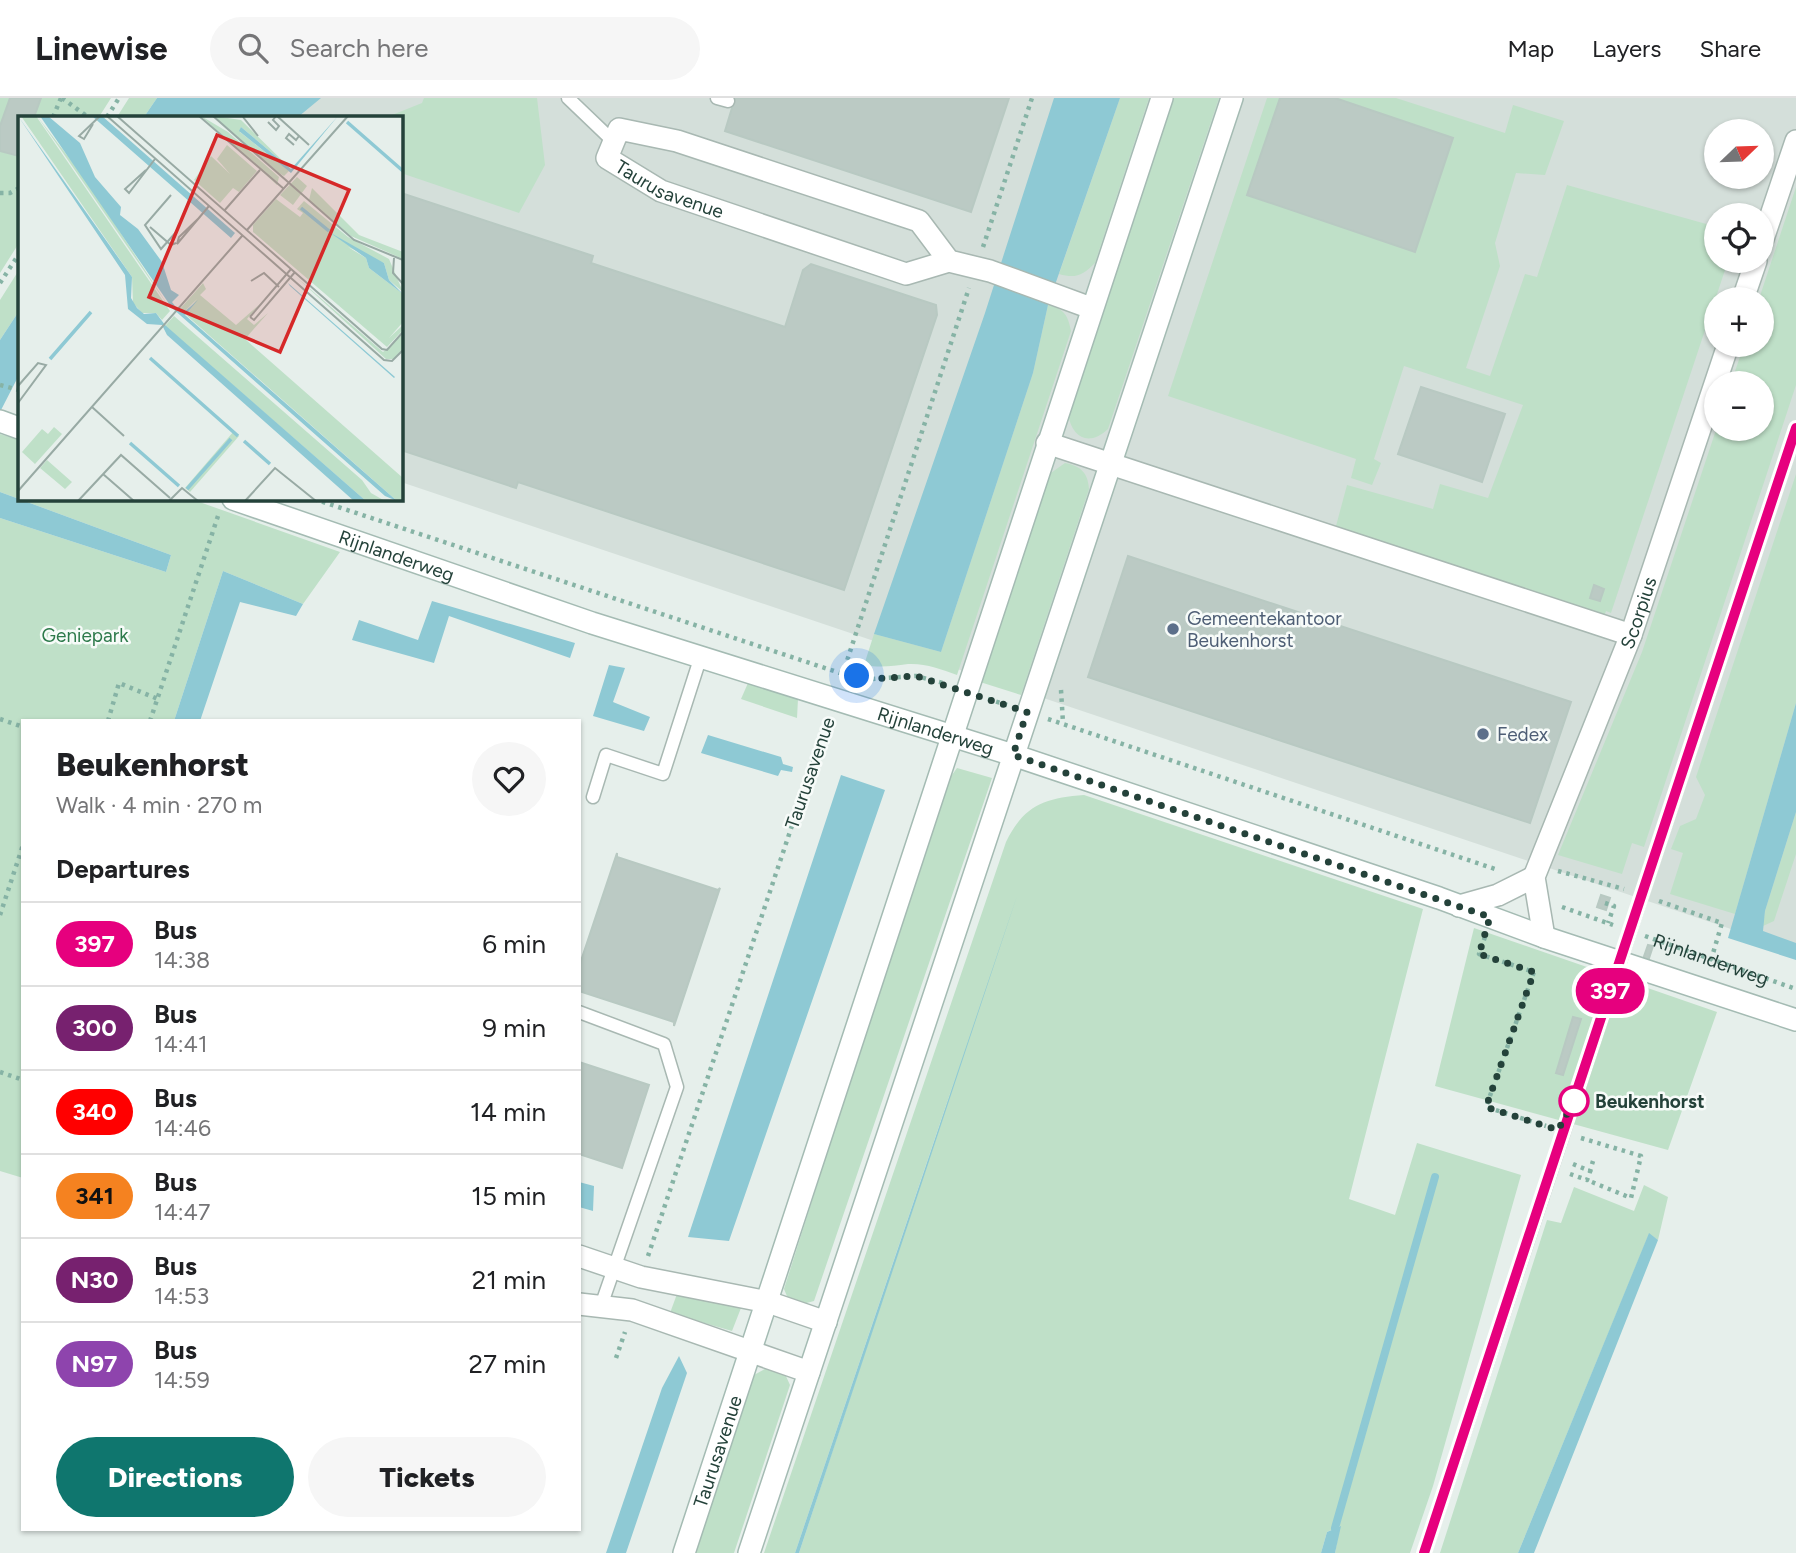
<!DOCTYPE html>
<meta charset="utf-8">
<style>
body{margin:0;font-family:Figtree,sans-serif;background:#f6f6f6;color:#202124;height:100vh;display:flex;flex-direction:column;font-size:26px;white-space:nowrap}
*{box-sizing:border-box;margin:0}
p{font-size:23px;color:#757577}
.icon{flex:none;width:38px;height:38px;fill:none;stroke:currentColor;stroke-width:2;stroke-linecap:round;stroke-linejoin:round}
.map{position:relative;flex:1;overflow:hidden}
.side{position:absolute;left:21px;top:621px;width:560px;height:812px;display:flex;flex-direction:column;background:#fff;border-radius:0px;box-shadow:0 2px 5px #0004}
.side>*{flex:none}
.badge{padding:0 14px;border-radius:23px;font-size:24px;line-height:46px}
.needle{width:46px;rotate:67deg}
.buttons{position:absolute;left:1704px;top:21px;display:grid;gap:14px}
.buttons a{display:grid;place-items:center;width:70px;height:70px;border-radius:50%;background:#fff;box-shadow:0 2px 5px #0004;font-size:35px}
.you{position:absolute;width:35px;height:35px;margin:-18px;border:5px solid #fff;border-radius:50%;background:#1a73e8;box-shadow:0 0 0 10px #1a73e833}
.map>.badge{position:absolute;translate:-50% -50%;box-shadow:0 0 0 4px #fff}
h2{padding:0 35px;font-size:26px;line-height:63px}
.round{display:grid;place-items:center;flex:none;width:74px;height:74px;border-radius:37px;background:#f6f6f6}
.headline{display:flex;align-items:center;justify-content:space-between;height:119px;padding:0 35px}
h1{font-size:33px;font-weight:800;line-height:52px}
.primary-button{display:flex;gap:14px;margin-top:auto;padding:14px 35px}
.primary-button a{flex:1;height:80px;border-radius:42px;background:#0f766e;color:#fff;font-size:28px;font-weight:800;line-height:80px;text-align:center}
.primary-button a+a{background:#f6f6f6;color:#202124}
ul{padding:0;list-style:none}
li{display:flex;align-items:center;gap:21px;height:84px;padding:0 35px;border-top:2px solid #e0e0e0}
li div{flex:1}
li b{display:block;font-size:26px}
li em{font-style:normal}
li .badge{min-width:77px;font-weight:700;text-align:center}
header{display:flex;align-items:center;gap:42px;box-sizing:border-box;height:98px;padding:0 35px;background:#fff;border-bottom:2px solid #e0e0e0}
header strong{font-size:33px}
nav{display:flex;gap:38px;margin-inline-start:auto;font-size:24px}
.search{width:490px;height:63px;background:#f6f6f6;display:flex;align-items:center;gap:18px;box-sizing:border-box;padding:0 24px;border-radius:38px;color:#757577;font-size:26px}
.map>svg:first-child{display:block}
</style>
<header>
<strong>Linewise</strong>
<div class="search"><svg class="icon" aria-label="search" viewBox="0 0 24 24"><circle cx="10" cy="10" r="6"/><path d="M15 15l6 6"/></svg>Search here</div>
<nav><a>Map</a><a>Layers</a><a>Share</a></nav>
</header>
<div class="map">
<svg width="1796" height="1455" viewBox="0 0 1796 1455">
<rect width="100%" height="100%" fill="#e6efeb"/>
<path fill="#d4dfda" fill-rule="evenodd" d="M275 0H1796V853L401 384V19H260ZM1717 33H1762V79H1717ZM1717 117H1762V163H1717ZM1717 201H1762V247H1717ZM1717 285H1762V331H1717Z"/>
<path fill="#bfe0c8" d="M0 0H111L99 19H19V145L0 175Z
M129 0H157L144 19H117Z
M424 0H537L545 67 519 115 401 75V19H387L422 5Z
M1120 0H1149L1095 165C1083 177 1076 181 1059 176Z
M1174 0H1219L1108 331C1089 349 1072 340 1068 316Z
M1267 0H1396L1505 35 1513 7 1564 23 1545 77 1516 75 1495 145 1500 168 1466 270 1490 278 1525 176 1537 179 1567 87 1717 129V163H1728L1611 515 1606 513 1604 519 1336 428 1347 387 1433 411 1440 386 1488 400 1523 307 1404 268 1374 361 1381 365 1372 387 1351 380 1356 361 1168 298Z
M1796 89V287L1644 749 1632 745 1622 776 1558 757 1642 554 1717 329 1762 331V285H1731L1744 247H1762V201H1759Z
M19 172V213L0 242V202Z
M1048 207C1064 211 1068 217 1071 233L957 577C941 571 925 565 908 566 892 568 881 570 864 567L874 536 941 554 1033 275Z
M0 336 19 342V401H191L340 454 303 506 223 473 174 623H23V1080L0 1073V420L166 474 171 457 0 394Z
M1065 365C1081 368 1088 375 1089 391L1021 597 980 584 1048 377Z
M1796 376V605L1735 816 1670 796 1683 755 1671 751 1680 728 1696 721 1705 697 1696 679Z
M748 585 798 601 797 620 741 601Z
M957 670 992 680 814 1203 799 1207 789 1203 784 1191 944 688Z
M1084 697 1423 811 1349 1101 1395 1117 1417 1045 1521 1077 1433 1388 1410 1455H1335L1340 1428 1327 1434 1321 1455H799L957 975 795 1455H764L1006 744C1024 707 1045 700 1084 697Z
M1796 714V756L1774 823 1763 828 1765 813Z
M1474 830 1717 914 1668 1052 1435 988Z
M1644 1087 1668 1099 1658 1142 1649 1136 1518 1455H1440L1547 1122 1561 1125 1574 1089 1634 1113Z
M677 1196 741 1210 732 1233 670 1215Z
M770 1268 785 1276 790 1287 734 1455H695L754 1277Z"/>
<path fill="#8ec9d4" d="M157 0H321L298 19H144Z
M1054 0H1120L1048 207 1033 275 941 554 874 536 985 215Z
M19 213V277L0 314V242Z
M0 394 171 457 166 474 0 420Z
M223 473 303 506 296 518 240 504 200 623H174Z
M432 503 575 545 570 560 449 518 434 565 352 542 359 522 418 542Z
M609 567 625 570 613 604 650 619 644 633 593 618Z
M1796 605V714L1765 813 1763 833 1796 845V862L1728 840Z
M708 637 781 659 783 666 793 669 792 674 781 672 778 678 701 655Z
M841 677 885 692 729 1143 688 1139Z
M1017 798 799 1455H795Z
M579 1084 594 1088 593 1113 579 1109Z
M1649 1135 1658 1142 1534 1455H1518Z
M679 1258 687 1275 626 1455H606L662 1290Z
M1341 1428 1335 1455H1321L1327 1434Z"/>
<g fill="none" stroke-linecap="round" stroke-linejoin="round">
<path stroke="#8ec9d4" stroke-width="8" d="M1335 1430 1435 1079"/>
</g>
<path fill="#bbcac4" stroke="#b8c9c2" stroke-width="2" d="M10 0H41L34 19H19V58L0 53V28Z
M735 0H1009L971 114 725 33Z
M1280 0H1335L1453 40 1415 154 1247 97Z
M401 95 593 158 591 165 785 229 803 172 811 166 936 207 937 217 844 492 518 384 516 390 401 352Z
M1421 289 1505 316 1482 384 1398 356Z
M1128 458 1571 604 1530 725 1088 579Z
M1594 487 1604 491 1600 503 1590 500Z
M617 755V759L718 792 720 790 674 928V924L579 893V869Z
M1601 797 1610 800 1606 812 1597 809Z
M1648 847 1653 848 1634 906 1628 904Z
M1573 919 1581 921 1563 977 1556 975Z
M579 964 649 987 622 1070 579 1056Z"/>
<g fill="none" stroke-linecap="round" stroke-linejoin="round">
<g stroke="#a8b8b2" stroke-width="15">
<path id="lane" d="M568 0 614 44
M717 0 728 3
M593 699 606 657 663 676 700 561
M1650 772 1796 330
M579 914 664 946 677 989 601 1208
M1424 1455 1542 1100"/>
</g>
<g stroke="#a8b8b2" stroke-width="24">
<g id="street">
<path d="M1762 144 1796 43"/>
<path id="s2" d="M949 163 919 123 677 43 619 31 607 60 661 93 906 176 949 163 990 173 1091 210"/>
<path d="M1743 201 1756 163"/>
<path d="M1047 345 1631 537"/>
<path d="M1459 808 1498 797 1534 779"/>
<path id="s3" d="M1544 839 1534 779 1631 537 1728 247"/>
<path d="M579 1158 641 1179 768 1204 826 1224"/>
<path d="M579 1206 632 1212 809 1274"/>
</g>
</g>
<g stroke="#a4bbb3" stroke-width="24">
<g id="secondary">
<path d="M0 323 19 330"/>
<path id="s4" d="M233 401 592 525 1013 657 1439 800 1544 839 1796 922"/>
<path id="s5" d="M684 1455 1162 0"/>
<path d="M749 1455 1232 0"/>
</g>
</g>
<g stroke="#86b3a5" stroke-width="4.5" stroke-dasharray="3.5 5" stroke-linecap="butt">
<path d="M62 0 88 19"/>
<path d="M53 19 61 0"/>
<path d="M107 19 119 0"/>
<path d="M0 95H10L19 90"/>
<path d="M983 149 1032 0"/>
<path d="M0 185 19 156"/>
<path d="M0 287 19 292"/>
<path d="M314 401 843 576 871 581 916 578 947 586"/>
<path d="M842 578 969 190"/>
<path d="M1061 592 1063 625"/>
<path d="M988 601 1007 607"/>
<path d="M0 621 23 629"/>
<path d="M1048 621 1498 772"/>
<path d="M108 623 119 585 158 601"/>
<path d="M150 623 218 418"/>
<path d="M1558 773 1624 791"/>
<path d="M1659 803 1722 825 1711 862"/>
<path d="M1605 805 1614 808 1608 825"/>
<path d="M1562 809 1613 827"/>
<path d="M0 817 23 747"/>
<path id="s1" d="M1645 838 1796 891"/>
<path d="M1485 839 1479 856 1534 874 1486 1009 1546 1028"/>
<path d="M0 974 23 982"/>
<path d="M1581 1040 1641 1058 1631 1100 1587 1082"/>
<path d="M1573 1066 1590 1073 1593 1063"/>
<path d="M1570 1076 1587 1082 1591 1071"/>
<path d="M648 1158 827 623"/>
<path d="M616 1260 625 1234"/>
</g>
<use href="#lane" stroke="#fff" stroke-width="12"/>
<use href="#street" stroke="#fff" stroke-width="21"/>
<use href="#secondary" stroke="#fff" stroke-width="21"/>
<g stroke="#a8b8b2" stroke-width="15" stroke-linecap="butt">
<path id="lane-bridge" d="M1542 1100 1650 772"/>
</g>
<use href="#lane-bridge" stroke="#fff" stroke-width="12"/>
</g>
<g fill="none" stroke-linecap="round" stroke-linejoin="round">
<g stroke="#fff" stroke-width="16">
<path id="line" d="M1424 1455 1796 330"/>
</g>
<use href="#line" stroke="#e6007e" stroke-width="10"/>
<path stroke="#24423a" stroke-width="7" stroke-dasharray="0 12.6" d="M857 578 871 581 916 578 1027 614 1013 657 1490 819 1479 856 1534 874 1486 1009 1558 1032 1574 1003"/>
</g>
<g fill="#5c6f8a" stroke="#f7fbf9" stroke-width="2.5">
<circle cx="1173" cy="531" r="7"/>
<circle cx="1483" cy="636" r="7"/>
</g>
<circle fill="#fff" stroke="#e6007e" stroke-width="3.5" cx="1574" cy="1003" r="14"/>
<g text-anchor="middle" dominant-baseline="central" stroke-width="5" stroke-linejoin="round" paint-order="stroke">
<g font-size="19" fill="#24423a" stroke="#f7fbf9">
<text stroke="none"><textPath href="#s2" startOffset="466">Taurusavenue</textPath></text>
<text stroke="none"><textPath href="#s4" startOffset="173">Rijnlanderweg</textPath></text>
<text stroke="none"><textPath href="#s3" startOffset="345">Scorpius</textPath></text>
<text stroke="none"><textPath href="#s4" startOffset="740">Rijnlanderweg</textPath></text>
<text transform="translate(810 675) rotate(-71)">Taurusavenue</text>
<text stroke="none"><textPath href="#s1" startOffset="70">Rijnlanderweg</textPath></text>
<text stroke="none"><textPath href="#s5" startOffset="107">Taurusavenue</textPath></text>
</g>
<g font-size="19" fill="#4e5e75" stroke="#f7fbf9" text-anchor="start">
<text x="1187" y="520">Gemeentekantoor<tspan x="1187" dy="22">Beukenhorst</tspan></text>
<text x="1497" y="636">Fedex</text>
</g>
<g font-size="19" fill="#2d7a4b" stroke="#f7fbf9">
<text x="85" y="537">Geniepark</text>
</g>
<g font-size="19" font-weight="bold" fill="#24423a" stroke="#f7fbf9" text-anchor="start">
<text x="1595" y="1003">Beukenhorst</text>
</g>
</g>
<g transform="translate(18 18)">
<rect width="385" height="385" fill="#e6efeb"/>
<path d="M3 0H18L36 26 152 195 144 204 138 197H124L115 187 114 161ZM19 0 68 64 153 194 43 34ZM183 0 210 16 261 61 259 69ZM196 0 223 4 273 53 223 11 222 16 271 55 266 60 261 57ZM209 29 239 55 221 76 215 72 202 87 176 64 193 40 212 58 199 43ZM279 61 289 70 275 89 262 79ZM294 72 341 119 385 136V143L333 120 291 84ZM258 83 282 101 285 97 279 93 286 85 330 121 371 143 385 176 371 164 366 147 330 131 348 142 351 152 385 178V206L371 222 385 209V214L369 231 235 116V109ZM276 159 365 236 385 218V232L376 243H368ZM185 167 188 173 182 179 218 209 242 188 229 203 236 209 250 197 227 223 385 362V385H379L167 198 179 183 165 197 161 194ZM156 200 344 364 353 377 367 385H348L147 210ZM36 311 44 318 17 348 4 336 24 313 30 318ZM216 315 221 320 172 376 167 372ZM29 344 54 366 47 373 22 352Z" fill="#bfe0c8"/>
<path d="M0 0 114 161 113 182 119 192 126 198 138 197 147 209 348 385H336L149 219 144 209 129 208 110 193 107 159ZM22 0H30L62 27 77 61 103 91 102 99 120 113 144 146 153 174 161 179 154 186 160 194 165 197 180 184 167 199 379 385 367 380 154 192ZM74 0H84L100 14 217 117 213 122ZM320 0 273 57 221 15 223 11 273 53ZM311 116 366 147 371 164 385 178 351 152 348 142ZM270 167 377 261 376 262 272 170Z" fill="#8ec9d4"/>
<path fill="none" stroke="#8ec9d4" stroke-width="3.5" d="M329 6 385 55M283 92 311 115M132 242 220 320M32 243 73 196M226 325 252 348M112 327 161 370M169 373 213 323"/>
<path fill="none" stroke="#98aaa4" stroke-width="2" d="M89 0 366 244 374 245 385 234M99 0 364 233 369 234 385 216M181 0 266 73M195 0 336 124 385 144M259 0 291 29M225 1 240 20M250 6 258 14 261 10 255 4 258 0M75 8 66 23 61 20 82 0M276 29 268 22 271 18 278 24 281 20M128 54 107 73 111 77 137 43M153 79 127 109 143 133 159 115M206 95 242 54M182 101 161 121 159 128 191 90M132 111 153 129 158 127M229 114 330 0M376 142 375 157 385 168M233 165 246 157 261 171M232 201 236 204 277 156M232 201 273 153M0 270 20 247 28 249 0 287M74 291 106 320M85 358 116 385M0 375 224 120M60 385 103 339 152 382M151 385 164 372 180 385M227 385 257 352 298 385"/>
<path fill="#d62828" fill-opacity="0.15" stroke="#d62828" stroke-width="3.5" d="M199 19 331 74 262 236 131 181Z"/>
<rect width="385" height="385" fill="none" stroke="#24423a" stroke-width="3.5"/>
</g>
</svg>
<div class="buttons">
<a><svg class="needle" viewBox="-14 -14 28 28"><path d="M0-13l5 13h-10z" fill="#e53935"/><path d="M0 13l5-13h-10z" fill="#757577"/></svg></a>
<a><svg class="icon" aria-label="locate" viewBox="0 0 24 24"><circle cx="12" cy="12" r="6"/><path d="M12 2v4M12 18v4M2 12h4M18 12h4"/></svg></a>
<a>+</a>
<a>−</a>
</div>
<div class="you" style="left:857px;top:578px"></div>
<b class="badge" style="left:1610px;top:893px;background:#e6007e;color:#fff">397</b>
<section class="side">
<div class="headline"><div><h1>Beukenhorst</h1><p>Walk · 4 min · 270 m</p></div><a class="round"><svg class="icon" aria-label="heart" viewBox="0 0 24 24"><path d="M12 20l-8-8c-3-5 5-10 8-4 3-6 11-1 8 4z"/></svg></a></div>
<h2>Departures</h2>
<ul>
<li><span class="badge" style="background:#e6007e;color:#fff">397</span><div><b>Bus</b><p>14:38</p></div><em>6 min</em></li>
<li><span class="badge" style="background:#77216f;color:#fff">300</span><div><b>Bus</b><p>14:41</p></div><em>9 min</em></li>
<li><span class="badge" style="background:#f00;color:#fff">340</span><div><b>Bus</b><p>14:46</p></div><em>14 min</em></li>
<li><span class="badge" style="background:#f58220;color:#111">341</span><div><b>Bus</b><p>14:47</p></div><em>15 min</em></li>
<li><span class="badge" style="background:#77216f;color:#fff">N30</span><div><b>Bus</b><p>14:53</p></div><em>21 min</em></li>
<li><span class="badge" style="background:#8e44ad;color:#fff">N97</span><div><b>Bus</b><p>14:59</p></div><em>27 min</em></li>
</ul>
<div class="primary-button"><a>Directions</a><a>Tickets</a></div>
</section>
</div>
